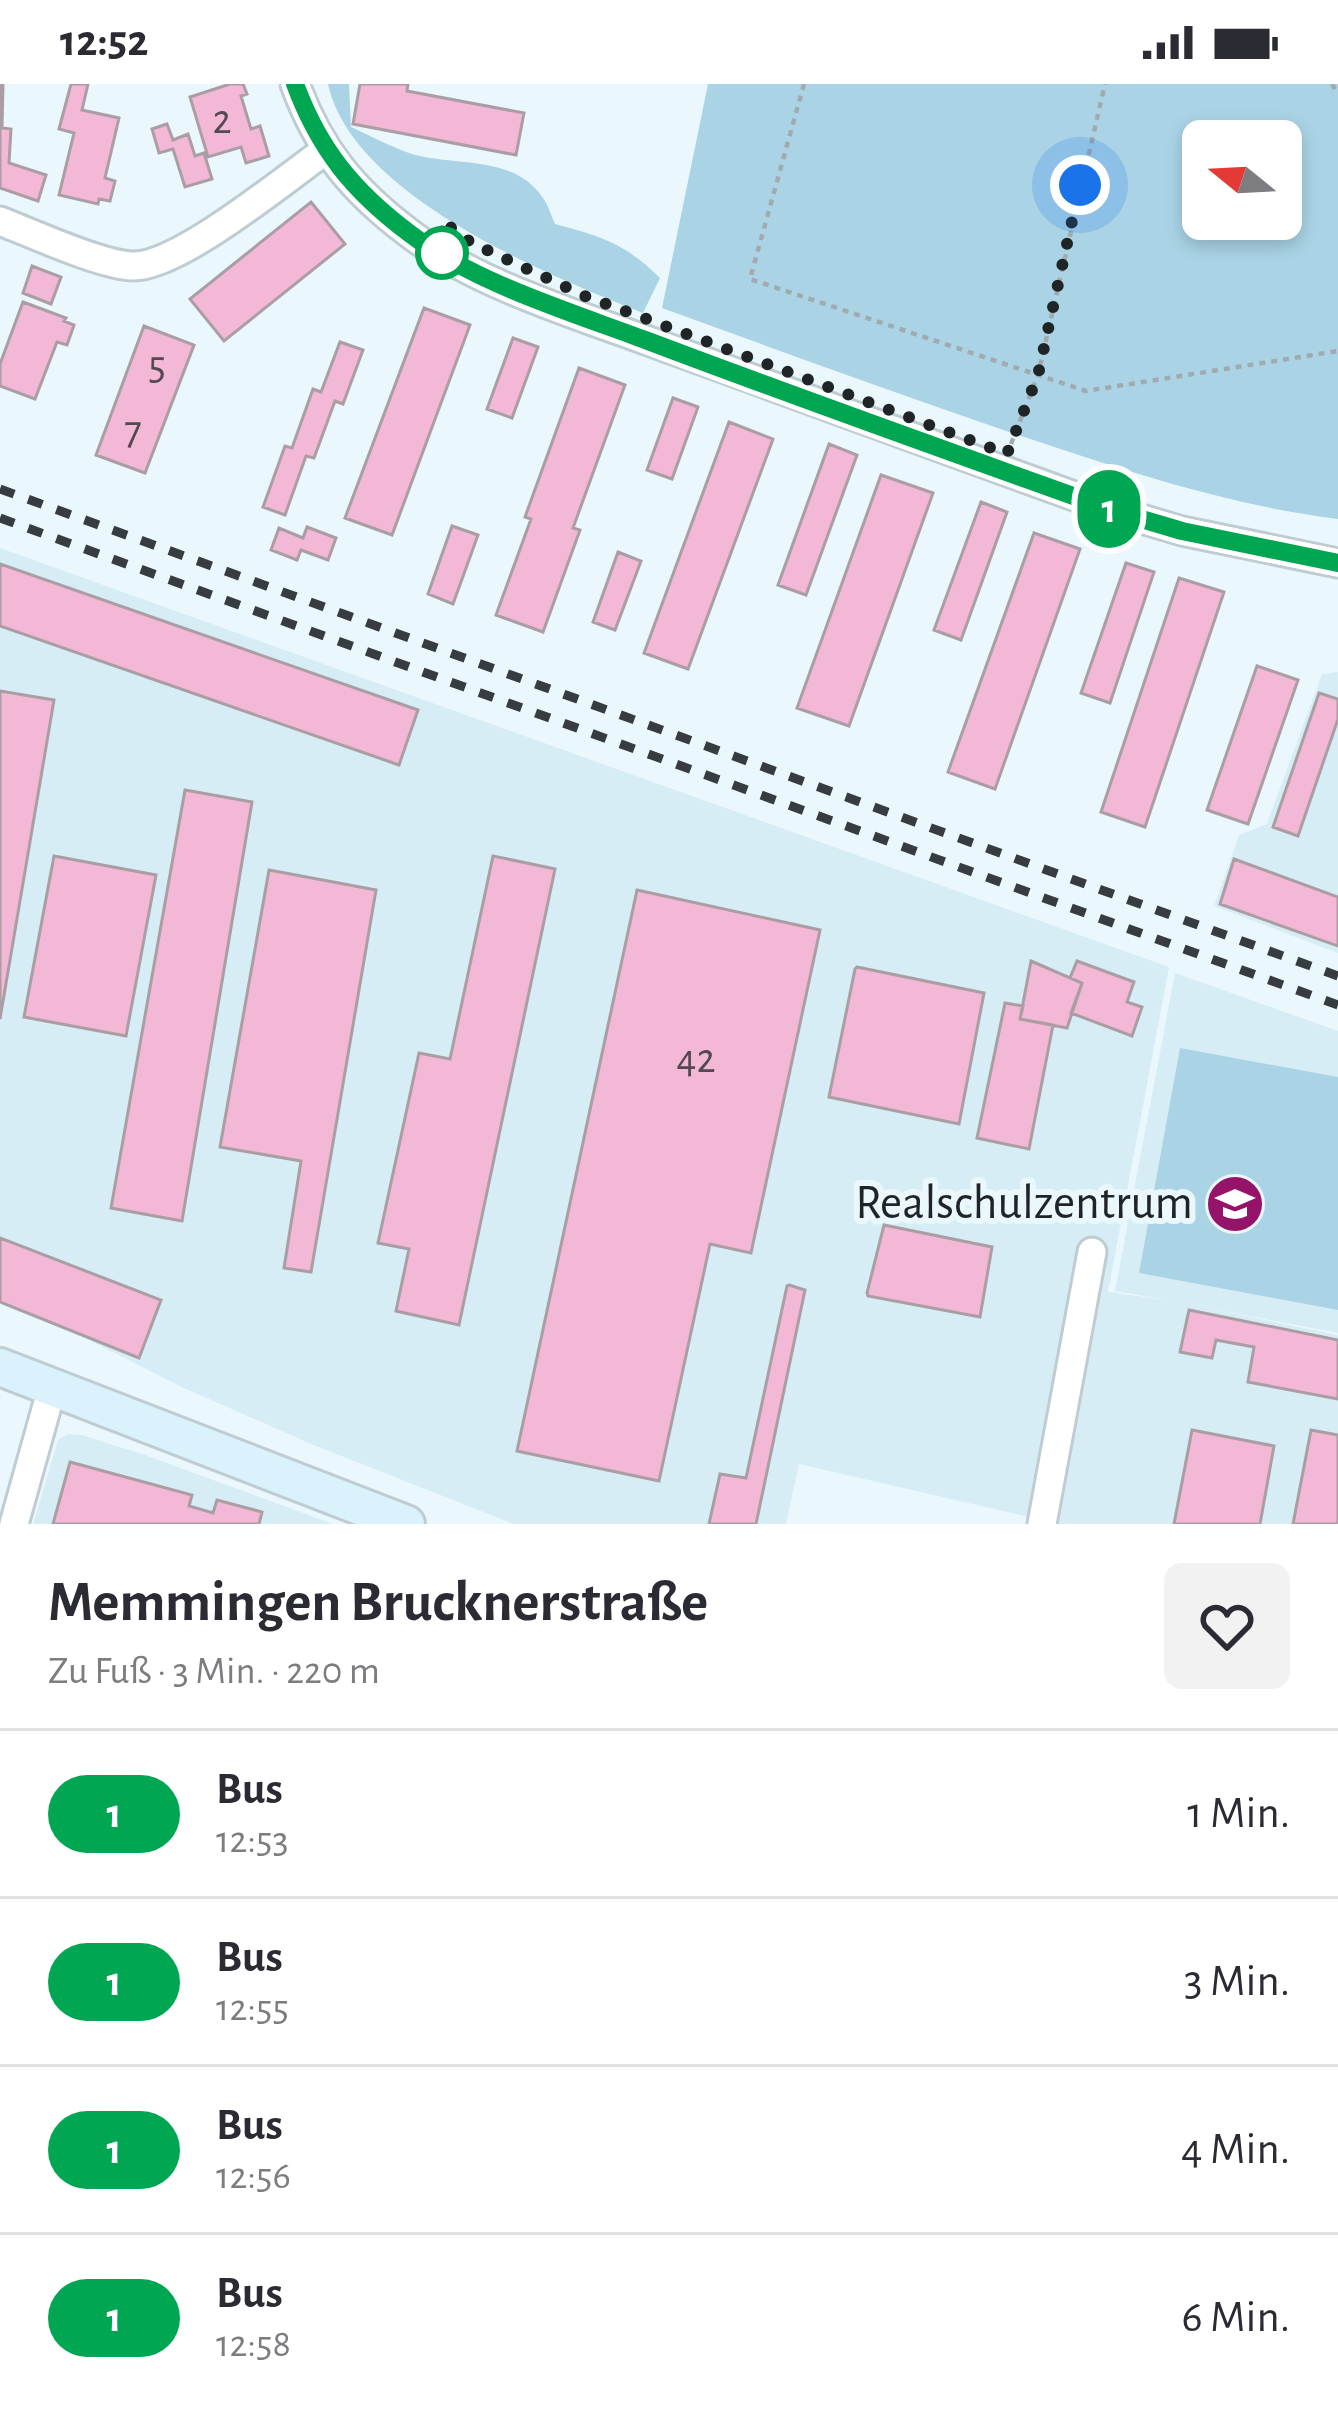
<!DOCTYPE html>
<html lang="de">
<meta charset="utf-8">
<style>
body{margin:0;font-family:"Alegreya Sans",sans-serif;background:#f2f2f3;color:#2b2b33;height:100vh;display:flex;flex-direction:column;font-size:45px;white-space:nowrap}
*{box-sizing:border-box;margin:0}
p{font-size:39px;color:#7c7c81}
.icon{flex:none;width:66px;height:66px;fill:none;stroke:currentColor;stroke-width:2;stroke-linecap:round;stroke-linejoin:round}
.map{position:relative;height:1440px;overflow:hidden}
.drawer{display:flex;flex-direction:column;background:#fff;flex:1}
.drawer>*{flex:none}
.badge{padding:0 24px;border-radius:39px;font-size:42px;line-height:78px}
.needle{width:78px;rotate:288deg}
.tools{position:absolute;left:1182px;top:36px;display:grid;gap:24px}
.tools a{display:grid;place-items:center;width:120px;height:120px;border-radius:18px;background:#fff;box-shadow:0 6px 18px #0003;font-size:60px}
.you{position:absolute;width:60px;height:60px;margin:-30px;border:9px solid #fff;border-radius:50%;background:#1a73e8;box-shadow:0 0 0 18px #1a73e833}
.map>.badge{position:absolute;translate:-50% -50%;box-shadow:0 0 0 6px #fff}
.round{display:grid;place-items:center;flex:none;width:126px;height:126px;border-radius:18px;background:#f2f2f3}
.headline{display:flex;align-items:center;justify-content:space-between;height:204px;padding:0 48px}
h1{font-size:57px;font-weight:700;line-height:90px}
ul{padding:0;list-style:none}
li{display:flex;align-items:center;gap:36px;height:168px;padding:0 48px;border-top:3px solid #e1e1e2}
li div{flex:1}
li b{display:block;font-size:45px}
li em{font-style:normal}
li .badge{min-width:132px;font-weight:700;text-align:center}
.status{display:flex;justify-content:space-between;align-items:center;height:84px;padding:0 60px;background:#fff;direction:ltr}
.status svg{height:33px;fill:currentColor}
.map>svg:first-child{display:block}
</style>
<div class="status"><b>12:52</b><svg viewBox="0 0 49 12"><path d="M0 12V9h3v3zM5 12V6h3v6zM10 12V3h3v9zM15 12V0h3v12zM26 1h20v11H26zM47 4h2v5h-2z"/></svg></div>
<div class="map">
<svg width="1338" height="1440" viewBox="0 0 1338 1440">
<rect width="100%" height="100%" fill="#eaf7fd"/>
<path fill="#d7edf6" d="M0 464 1169 883 1108 1208 1166 1216 1115 1207 1175 889 1338 947V1249L1198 1222 1338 1251V1440H1042V1436L799 1380 786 1440H514L311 1360 184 1304 87 1255 0 1220Z
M1338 588V869L1214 822 1239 751 1267 740 1322 590Z
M67 1350 82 1351 148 1372 333 1440H33L58 1356Z"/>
<path fill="#aad4e6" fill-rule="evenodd" d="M328 0H349L351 43C371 52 391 63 412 70 456 83 514 70 543 114 548 121 551 131 555 140 601 152 626 160 660 194L643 229C547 191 352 111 328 0Z
M708 0H1338V435C1225 421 1117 384 1009 348 893 308 777 266 662 224ZM1203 57H1281V135H1203Z
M1180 964 1338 993V1226L1139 1189Z"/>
<path fill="#f2b8d6" stroke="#aa9ea4" stroke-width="3" d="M0 0H3L2 44 11 45 9 79 46 91 38 117 0 104Z
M71 0H88L82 26 119 34 105 94 115 97 110 117 99 115 98 120 59 111 74 49 59 45Z
M230 0H243L247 10 241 12 251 45 260 42 269 72 246 79 241 63 208 73 190 13Z
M360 0H408L407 7 524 29 516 71 353 40Z
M167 40 173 56 188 50 195 72 204 69 212 95 185 103 173 65 159 69 152 45Z
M311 118 345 160 224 257 190 215Z
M32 182 61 193 51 220 23 209Z
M23 218 66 234 64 237 74 241 67 261 57 258 35 315 0 302V280Z
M424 224 470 241 392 451 345 434Z
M144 242 194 261 145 389 96 371Z
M513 254 538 263 512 334 487 325Z
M340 258 363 266 343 320 335 317 314 374 306 372 285 431 263 423 285 362 292 364 313 305 321 308Z
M579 284 625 301 573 444 580 446 543 548 496 531 531 435 525 433Z
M673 314 698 323 672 395 647 386Z
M729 338 773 355 688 585 644 569Z
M829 360 857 371 806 511 778 501Z
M881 391 933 409 849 642 797 624Z
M981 418 1007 428 961 556 934 546Z
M452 442 478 451 453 520 428 510Z
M307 443 336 454 328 476 301 466 297 476 271 466 279 444 303 454Z
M1034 449 1080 465 995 705 948 688Z
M618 468 641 477 615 546 593 538Z
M1126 479 1154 488 1110 619 1081 609Z
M0 480 418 626 399 681 0 542Z
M1179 494 1224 508 1145 743 1101 728Z
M1257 582 1298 596 1248 740 1207 726Z
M0 607 54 616 0 935Z
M1319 609 1338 615V635L1298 752 1273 743Z
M185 706 252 718 182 1137 111 1124Z
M54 772 156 791 126 952 24 933Z
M493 772 555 785 459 1241 396 1227 409 1165 378 1159 419 969 450 975Z
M1234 775 1338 813V862L1220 820Z
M269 786 376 806 311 1188 284 1184 301 1077 220 1063Z
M637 806 820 846 751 1169 710 1160 659 1397 517 1367Z
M1031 877 1082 899 1067 944 1020 935Z
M1077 877 1134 898 1127 918 1142 923 1132 952 1071 929 1082 899 1070 894Z
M857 883 984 909 959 1040 829 1013 855 885Z
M1005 919 1023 922 1020 935 1053 941 1029 1065 977 1054Z
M884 1141 992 1163 980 1233 868 1212 867 1209Z
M0 1154 161 1216 139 1274 0 1218Z
M789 1201 805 1206 756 1440H709L720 1390 746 1394 787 1202Z
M1189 1226 1338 1256V1315L1248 1298 1254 1263 1216 1256 1212 1274 1180 1268Z
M1192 1346 1274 1362 1260 1440H1174Z
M1311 1346 1338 1351V1440H1293Z
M70 1378 192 1411 189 1422 213 1429 217 1416 262 1428 259 1440H53Z"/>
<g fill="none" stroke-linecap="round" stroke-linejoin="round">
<g stroke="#bfccd2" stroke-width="33">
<path id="street" d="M295 0C319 66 353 107 409 149 476 201 585 233 665 263 816 319 967 374 1118 428L1182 447 1338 479
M0 137C31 149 103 182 134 182 180 182 285 95 326 66
M14 1440 52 1304
M1042 1440 1092 1168"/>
</g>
<g stroke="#bfccd2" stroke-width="42">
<path id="secondary" d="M0 1283 406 1440"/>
</g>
<path stroke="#a1abaf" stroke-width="4.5" stroke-dasharray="6 6" stroke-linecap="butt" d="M804 0 750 195 1086 307 1338 267
M1332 0 1338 10
M1011 360 1038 291 1105 0"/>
<use href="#street" stroke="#fff" stroke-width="27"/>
<use href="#secondary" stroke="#daf2fc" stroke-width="36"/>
<path stroke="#363c3f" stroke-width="9" stroke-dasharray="15 15" stroke-linecap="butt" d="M0 405 1338 892
M0 434 1338 921"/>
</g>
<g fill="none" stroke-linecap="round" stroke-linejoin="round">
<g stroke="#fff" stroke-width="27">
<path id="line" d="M295 0C319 65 353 107 409 149 474 199 571 228 648 257 804 316 961 372 1118 428L1182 447 1338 479"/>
</g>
<use href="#line" stroke="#00a651" stroke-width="18"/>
<path stroke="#1f2426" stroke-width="12" stroke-dasharray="0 21.6" d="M442 169V137L472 159 585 212 1007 370 1038 291 1080 101"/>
</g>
<defs>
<g id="school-disc" transform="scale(3)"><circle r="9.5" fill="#96136a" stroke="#eaf7fd"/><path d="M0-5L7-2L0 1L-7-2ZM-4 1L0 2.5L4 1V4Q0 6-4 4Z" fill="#fff"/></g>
</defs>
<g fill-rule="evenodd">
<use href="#school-disc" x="1235" y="1120"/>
</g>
<circle fill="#fff" stroke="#00a651" stroke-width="6" cx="442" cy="169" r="24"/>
<g text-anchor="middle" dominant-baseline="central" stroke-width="12" stroke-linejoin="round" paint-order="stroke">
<g font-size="42" fill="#544952">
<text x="222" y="36">2</text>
<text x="157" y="282">5</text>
<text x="133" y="347">7</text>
<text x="696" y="975">42</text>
</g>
<g font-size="48" fill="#1f2426" stroke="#eaf7fd" text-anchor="end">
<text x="1193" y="1120">Realschulzentrum</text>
</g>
</g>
</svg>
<div class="tools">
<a><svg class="needle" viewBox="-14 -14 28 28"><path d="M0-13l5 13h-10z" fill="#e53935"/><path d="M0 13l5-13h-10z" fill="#7c7c81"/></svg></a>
</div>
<div class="you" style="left:1080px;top:101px"></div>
<b class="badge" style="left:1109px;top:425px;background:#00a651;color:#fff">1</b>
</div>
<section class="drawer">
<div class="headline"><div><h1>Memmingen Brucknerstraße</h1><p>Zu Fuß · 3 Min. · 220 m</p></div><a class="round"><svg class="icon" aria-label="heart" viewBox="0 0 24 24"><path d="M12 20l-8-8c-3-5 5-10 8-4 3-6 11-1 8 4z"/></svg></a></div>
<ul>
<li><span class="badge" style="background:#00a651;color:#fff">1</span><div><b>Bus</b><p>12:53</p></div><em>1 Min.</em></li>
<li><span class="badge" style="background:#00a651;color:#fff">1</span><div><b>Bus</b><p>12:55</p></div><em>3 Min.</em></li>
<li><span class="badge" style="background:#00a651;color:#fff">1</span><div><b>Bus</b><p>12:56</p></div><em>4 Min.</em></li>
<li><span class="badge" style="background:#00a651;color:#fff">1</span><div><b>Bus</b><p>12:58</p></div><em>6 Min.</em></li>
</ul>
</section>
